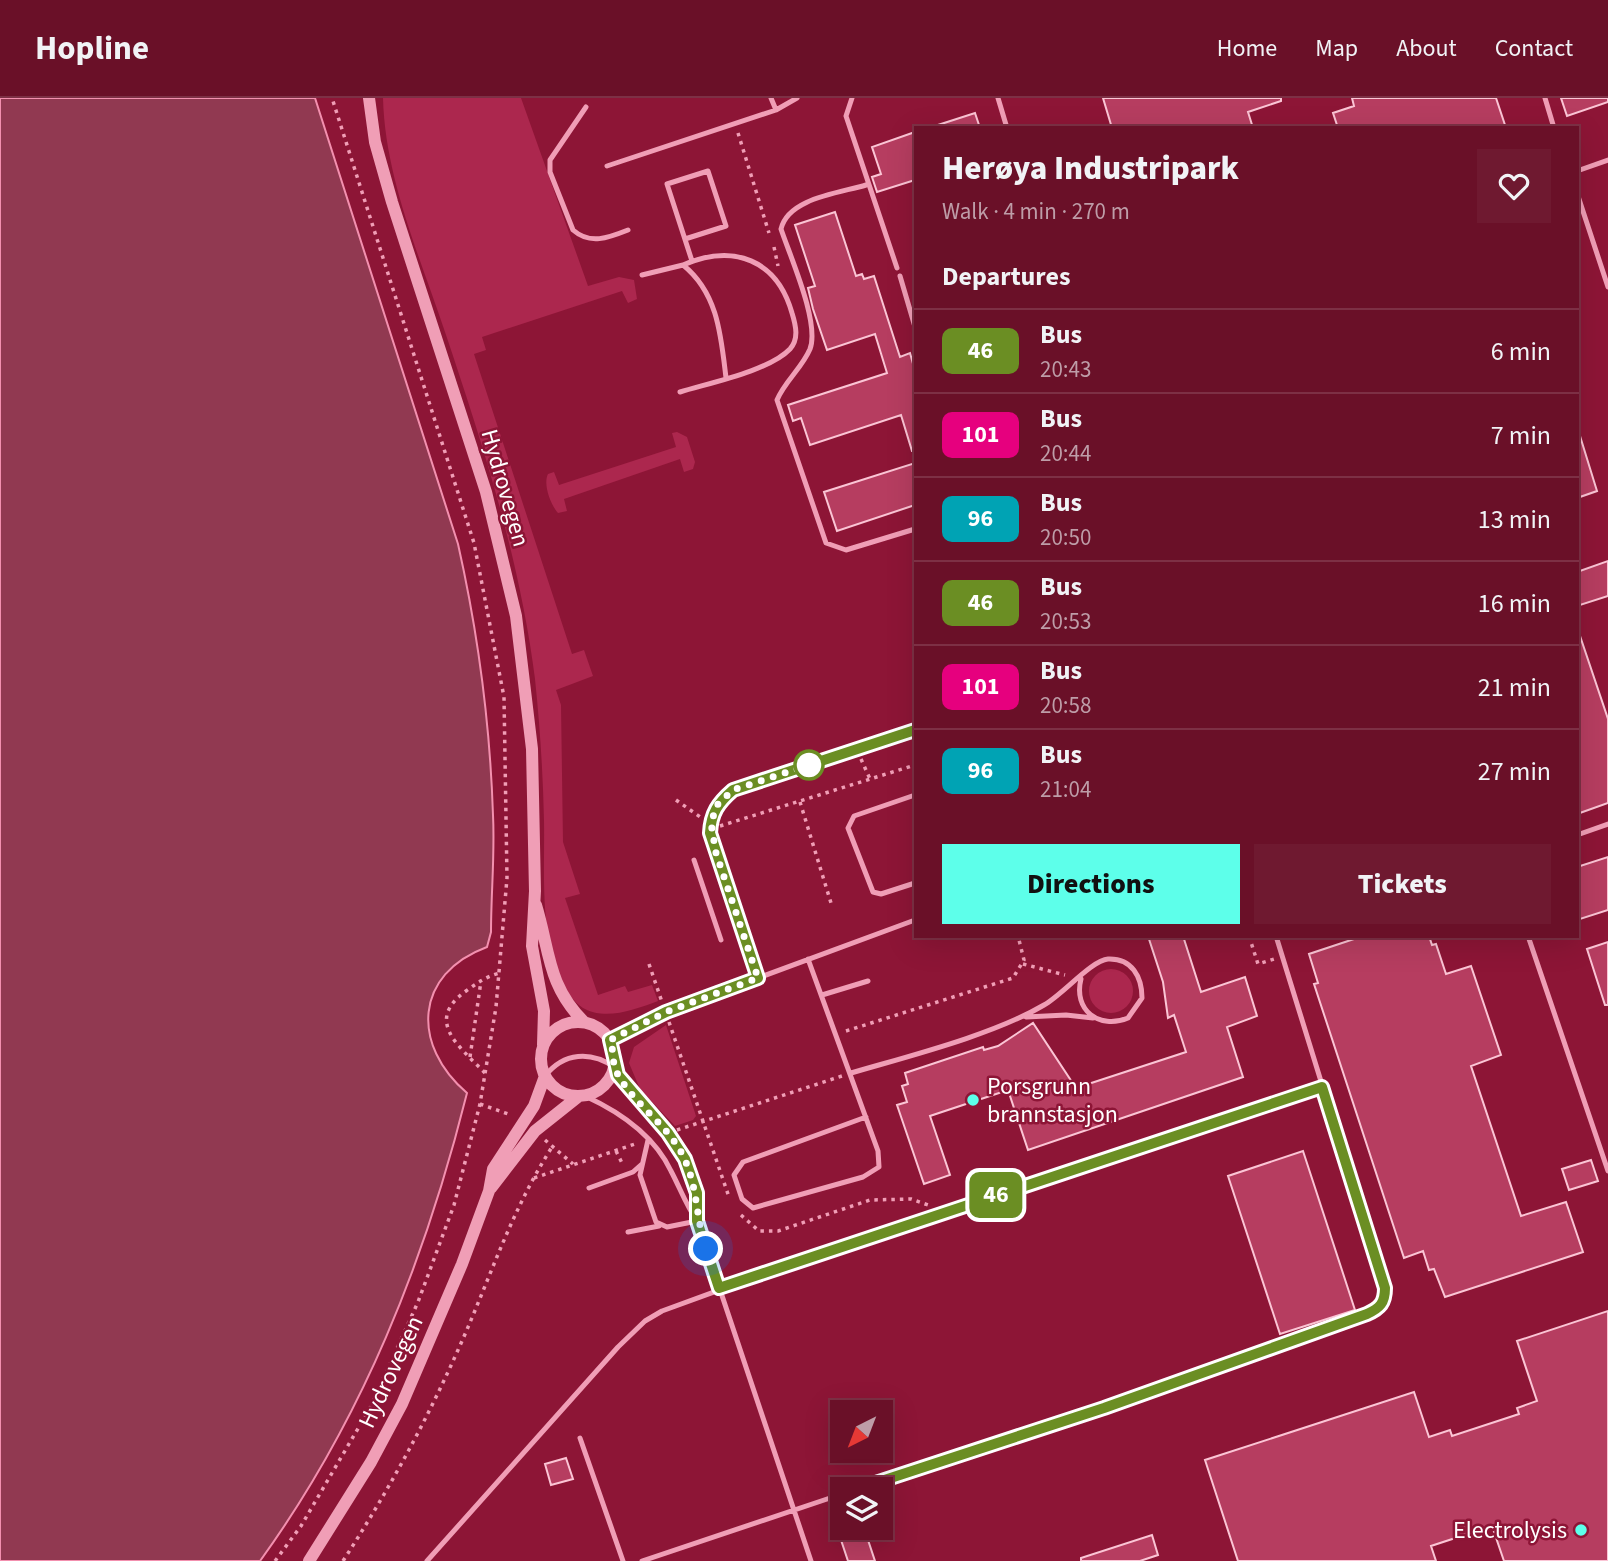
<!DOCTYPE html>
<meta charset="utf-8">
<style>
body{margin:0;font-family:"Source Sans 3",sans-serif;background:#6f1930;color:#f1f3f6;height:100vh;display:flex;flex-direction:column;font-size:26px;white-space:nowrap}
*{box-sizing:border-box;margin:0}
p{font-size:23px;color:#be9da8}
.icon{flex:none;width:38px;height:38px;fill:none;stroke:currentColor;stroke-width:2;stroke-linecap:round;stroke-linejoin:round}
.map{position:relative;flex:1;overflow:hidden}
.details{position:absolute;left:914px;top:28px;width:665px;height:812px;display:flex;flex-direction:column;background:#6a1028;border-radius:0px;box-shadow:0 7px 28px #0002,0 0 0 2px #7d3045}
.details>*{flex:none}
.badge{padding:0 14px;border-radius:10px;font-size:24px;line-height:46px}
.needle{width:46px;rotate:222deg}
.fabs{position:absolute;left:830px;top:1302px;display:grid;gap:14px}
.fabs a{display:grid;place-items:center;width:63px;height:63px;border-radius:0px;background:#6a1028;box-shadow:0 7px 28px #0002,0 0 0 2px #7d3045;font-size:35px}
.you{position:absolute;width:35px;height:35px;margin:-18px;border:5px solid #fff;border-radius:50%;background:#1a73e8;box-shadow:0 0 0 10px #1a73e833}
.map>.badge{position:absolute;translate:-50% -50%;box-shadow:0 0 0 4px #fff}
h2{padding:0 28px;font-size:26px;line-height:63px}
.round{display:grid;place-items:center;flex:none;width:74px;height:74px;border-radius:0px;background:#6f1930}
.head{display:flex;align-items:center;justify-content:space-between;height:119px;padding:0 28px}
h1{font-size:33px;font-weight:800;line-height:52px}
.primary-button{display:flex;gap:14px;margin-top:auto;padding:14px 28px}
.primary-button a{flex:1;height:80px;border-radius:0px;background:#5dffea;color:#111;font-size:28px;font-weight:800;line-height:80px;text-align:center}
.primary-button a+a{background:#6f1930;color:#f1f3f6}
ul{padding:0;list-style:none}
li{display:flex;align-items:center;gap:21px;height:84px;padding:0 28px;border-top:2px solid #7d3045}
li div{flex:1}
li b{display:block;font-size:26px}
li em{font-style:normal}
li .badge{min-width:77px;font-weight:700;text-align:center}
header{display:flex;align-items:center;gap:42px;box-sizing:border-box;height:98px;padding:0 35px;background:#6a1028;border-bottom:2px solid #7d3045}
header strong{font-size:33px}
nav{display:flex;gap:38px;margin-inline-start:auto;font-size:24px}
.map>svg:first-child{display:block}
</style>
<header>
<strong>Hopline</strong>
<nav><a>Home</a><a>Map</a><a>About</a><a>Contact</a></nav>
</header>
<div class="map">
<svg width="1608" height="1463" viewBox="0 0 1608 1463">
<rect width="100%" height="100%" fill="#8d1536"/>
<path fill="#ac274e" d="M383 0H521L588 188 619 179 634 182 637 201 628 205 622 193 482 239 486 252 474 256 572 556 584 552 593 578 556 592 561 607 563 744 580 796 565 800 598 897 625 888 628 894 652 887 658 903C629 914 588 929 568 894 538 843 545 780 544 723 543 676 540 628 535 581 520 462 483 347 445 234 420 159 385 80 383 0Z
M677 334 687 339 695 364 693 371 684 374 680 361 564 401 567 413 558 415C550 406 543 386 548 376L554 374 559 387 676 349 672 335Z
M1089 893a22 22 0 1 1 44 0a22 22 0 1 1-44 0Z
M666 927 696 1018 693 1022 675 1028 640 991 629 965 634 949Z"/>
<path fill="#913951" stroke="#f390af" stroke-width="2" d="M0 0H315L458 446C478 535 490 625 493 717 495 756 491 795 491 834L487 849C414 876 411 947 467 995 425 1163 362 1322 260 1463H0Z"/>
<path fill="#b63d60" stroke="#fbc5d5" stroke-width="2" d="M1103 0H1281V3L1248 14 1253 30H1112Z
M1352 0H1496L1506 30H1338L1333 15 1354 8Z
M1561 0H1608V4L1567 18Z
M975 15 980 30H939L938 27Z
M915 34V82L877 94 872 79 881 76 872 49Z
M835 114 856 178 862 176 864 181 874 178 900 259 910 255 915 273V353H912L901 317 810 347 801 320 793 323 788 307 887 275 875 236 827 252 813 211 808 190 815 188 795 127Z
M1577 338H1580L1597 393 1577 400Z
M915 365V407L837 433 824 394Z
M1608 463V498L1577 508V474Z
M1577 535H1579L1608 621V705L1577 716Z
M1608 759V812L1577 822V769Z
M1148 838H1183L1201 894 1245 879 1257 918 1227 929 1243 979 1028 1052 1008 992 930 1018 950 1077 924 1086 897 1007 907 1004 902 988 908 986 905 975 983 949 984 952 998 948 1033 925 1076 990 1186 954 1174 917 1168 920 1163 884Z
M1363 838H1429L1432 847 1436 846 1446 876 1471 868 1501 957 1471 968 1521 1118 1566 1104 1583 1154 1445 1199 1434 1171 1429 1172 1423 1153 1404 1160 1314 886 1318 885 1309 856Z
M1608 844V907H1605L1587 851Z
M1303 1053 1355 1212 1280 1236 1228 1078Z
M1591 1062 1598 1083 1569 1092 1562 1071Z
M1608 1213V1463H1504L1492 1428 1431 1448 1436 1463H1238L1205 1362 1414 1294 1429 1339 1450 1332 1452 1338 1519 1316 1517 1310 1537 1303 1517 1243Z
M566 1360 573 1381 551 1387 545 1366Z
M859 1430H864L875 1463H848L839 1436Z
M1152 1437 1158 1457 1140 1463H1081V1460Z"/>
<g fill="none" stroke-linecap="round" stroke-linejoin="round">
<path stroke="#f09eb6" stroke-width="3.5" stroke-dasharray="3.5 5" stroke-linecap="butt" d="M738 35 769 135
M774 149 778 168
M861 661 870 681
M676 702 703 721
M800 704 831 805
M720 728 915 667
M1249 838 1258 866 1274 861
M649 866 662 904
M1023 866 1065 877
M669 924 729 1099
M846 933 1013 880 1024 862 1018 838
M470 959 481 883
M485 975C459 948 424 923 466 893 477 885 487 878 500 875
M480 1006 511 1017
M677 1032 842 978
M545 1042 573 1066
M616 1053 623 1067
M534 1080 635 1046
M741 1117 759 1133H778L870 1102 911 1101 931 1108
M275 1463 301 1428 370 1310 418 1204 454 1107 480 1006 496 909 507 780 504 599 474 445 332 0
M343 1463C387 1395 425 1326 458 1252 490 1181 510 1115 552 1049"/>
<path stroke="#f09eb6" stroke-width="5" d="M771 0 776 12
M852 0 846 18 897 170
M998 0 1007 30
M1545 0 1554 30
M586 9 550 62V74L573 132C590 147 608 140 628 132
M607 68 776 12 797 0
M1577 73 1608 62
M866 87C840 95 788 100 781 131 790 158 820 225 810 251 802 270 785 283 777 302L826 445 846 452 915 431
M1577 95 1608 189
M685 141 726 128 708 73 667 86 692 163
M642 177 683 167C718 195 721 238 726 280
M900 178 915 229
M680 294C709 285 769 273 790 251 799 241 796 228 792 215 777 162 734 145 683 167
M915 697 854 718 848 730 873 794 881 796 915 785
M1577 737 1608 726
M694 762 721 842
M1528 838 1608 1073
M808 861 878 1053 879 1069 863 1079 753 1110 742 1101 734 1077 743 1064 866 1019
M758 880 711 735 713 715 733 692 915 631
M822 897 868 883
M1026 919 1066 917 1093 920
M610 942 666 914 915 822
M851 975C909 958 993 937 1044 907 1062 897 1092 862 1108 861 1132 860 1142 879 1142 900L1128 920C1099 932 1073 912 1081 881
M545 978C564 954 591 953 614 969 647 1030 698 1042 697 1123
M585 998C620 1014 654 1037 671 1073 680 1090 686 1107 697 1123L811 1463
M648 1042 640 1077 656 1124 667 1129 697 1123
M589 1090 633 1074 642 1066
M628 1134 659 1128
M580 1340 623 1463
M857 1391 1104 1310 1379 1210 1385 1201V1190L1276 838
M427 1463 618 1249 645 1223 662 1213 788 1167 1322 989
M642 1463 842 1396"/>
<path stroke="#f09eb6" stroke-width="12" d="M369 0 375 44 392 104 486 394 516 518 532 651 535 793 532 848 544 913 543 947
M536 807C550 853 547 887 584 924
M541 961a37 37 0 1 1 74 0a37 37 0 1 1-74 0Z
M491 1090 535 1033 579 998
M309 1463 371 1364 402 1306 462 1166 489 1093 493 1071 534 1008 545 978"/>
</g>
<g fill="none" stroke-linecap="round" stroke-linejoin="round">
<g stroke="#fff" stroke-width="16">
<path id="line" d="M857 1391 1104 1310 1367 1216C1380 1210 1385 1205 1385 1190L1322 989 719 1190 697 1123V1095L685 1061 668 1035 618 977 610 942 666 914 758 880 710 735C711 715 718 705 733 692L915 632"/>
</g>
<use href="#line" stroke="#6b8e23" stroke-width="10"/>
<path stroke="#fff" stroke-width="7" stroke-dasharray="0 12.6" d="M706 1151C696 1121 698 1092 685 1062 670 1027 633 1007 616 973 612 964 614 952 610 942L666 914 758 880 716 755 711 725 717 707 733 692 809 667"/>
</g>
<circle fill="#fff" stroke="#6b8e23" stroke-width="3.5" cx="809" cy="667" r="14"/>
<g fill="#5dffea" stroke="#8d1536" stroke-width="2.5">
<circle cx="973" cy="1002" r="7"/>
<circle cx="1581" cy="1432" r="7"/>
</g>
<g text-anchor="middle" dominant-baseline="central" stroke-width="5" stroke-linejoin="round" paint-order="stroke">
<g font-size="24" fill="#fff" stroke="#8d1536">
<text transform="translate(505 390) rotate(74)">Hydrovegen</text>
<text transform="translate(391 1274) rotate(-65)">Hydrovegen</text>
</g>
<g font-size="24" fill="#fff" stroke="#8d1536" text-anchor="start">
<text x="987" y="988">Porsgrunn<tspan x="987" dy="28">brannstasjon</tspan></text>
<text x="1567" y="1432" text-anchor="end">Electrolysis</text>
</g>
</g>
</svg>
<div class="fabs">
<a><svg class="needle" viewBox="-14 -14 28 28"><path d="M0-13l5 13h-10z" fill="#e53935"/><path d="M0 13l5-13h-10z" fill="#be9da8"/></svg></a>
<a><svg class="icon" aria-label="layers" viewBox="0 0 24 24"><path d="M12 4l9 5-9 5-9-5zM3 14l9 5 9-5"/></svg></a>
</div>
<div class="you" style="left:706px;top:1151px"></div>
<b class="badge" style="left:996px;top:1097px;background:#6b8e23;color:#fff">46</b>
<section class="details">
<div class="head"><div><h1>Herøya Industripark</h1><p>Walk · 4 min · 270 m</p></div><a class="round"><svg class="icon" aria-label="heart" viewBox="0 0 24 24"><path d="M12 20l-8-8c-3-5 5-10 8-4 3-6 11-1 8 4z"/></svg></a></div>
<h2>Departures</h2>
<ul>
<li><span class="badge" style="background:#6b8e23;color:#fff">46</span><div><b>Bus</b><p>20:43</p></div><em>6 min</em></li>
<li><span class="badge" style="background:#e6007e;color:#fff">101</span><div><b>Bus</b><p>20:44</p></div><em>7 min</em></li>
<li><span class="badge" style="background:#00a3b4;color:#fff">96</span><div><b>Bus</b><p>20:50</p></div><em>13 min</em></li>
<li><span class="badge" style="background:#6b8e23;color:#fff">46</span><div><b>Bus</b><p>20:53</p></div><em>16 min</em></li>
<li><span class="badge" style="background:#e6007e;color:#fff">101</span><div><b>Bus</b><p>20:58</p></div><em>21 min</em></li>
<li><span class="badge" style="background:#00a3b4;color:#fff">96</span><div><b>Bus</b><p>21:04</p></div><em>27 min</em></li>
</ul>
<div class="primary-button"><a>Directions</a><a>Tickets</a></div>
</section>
</div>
